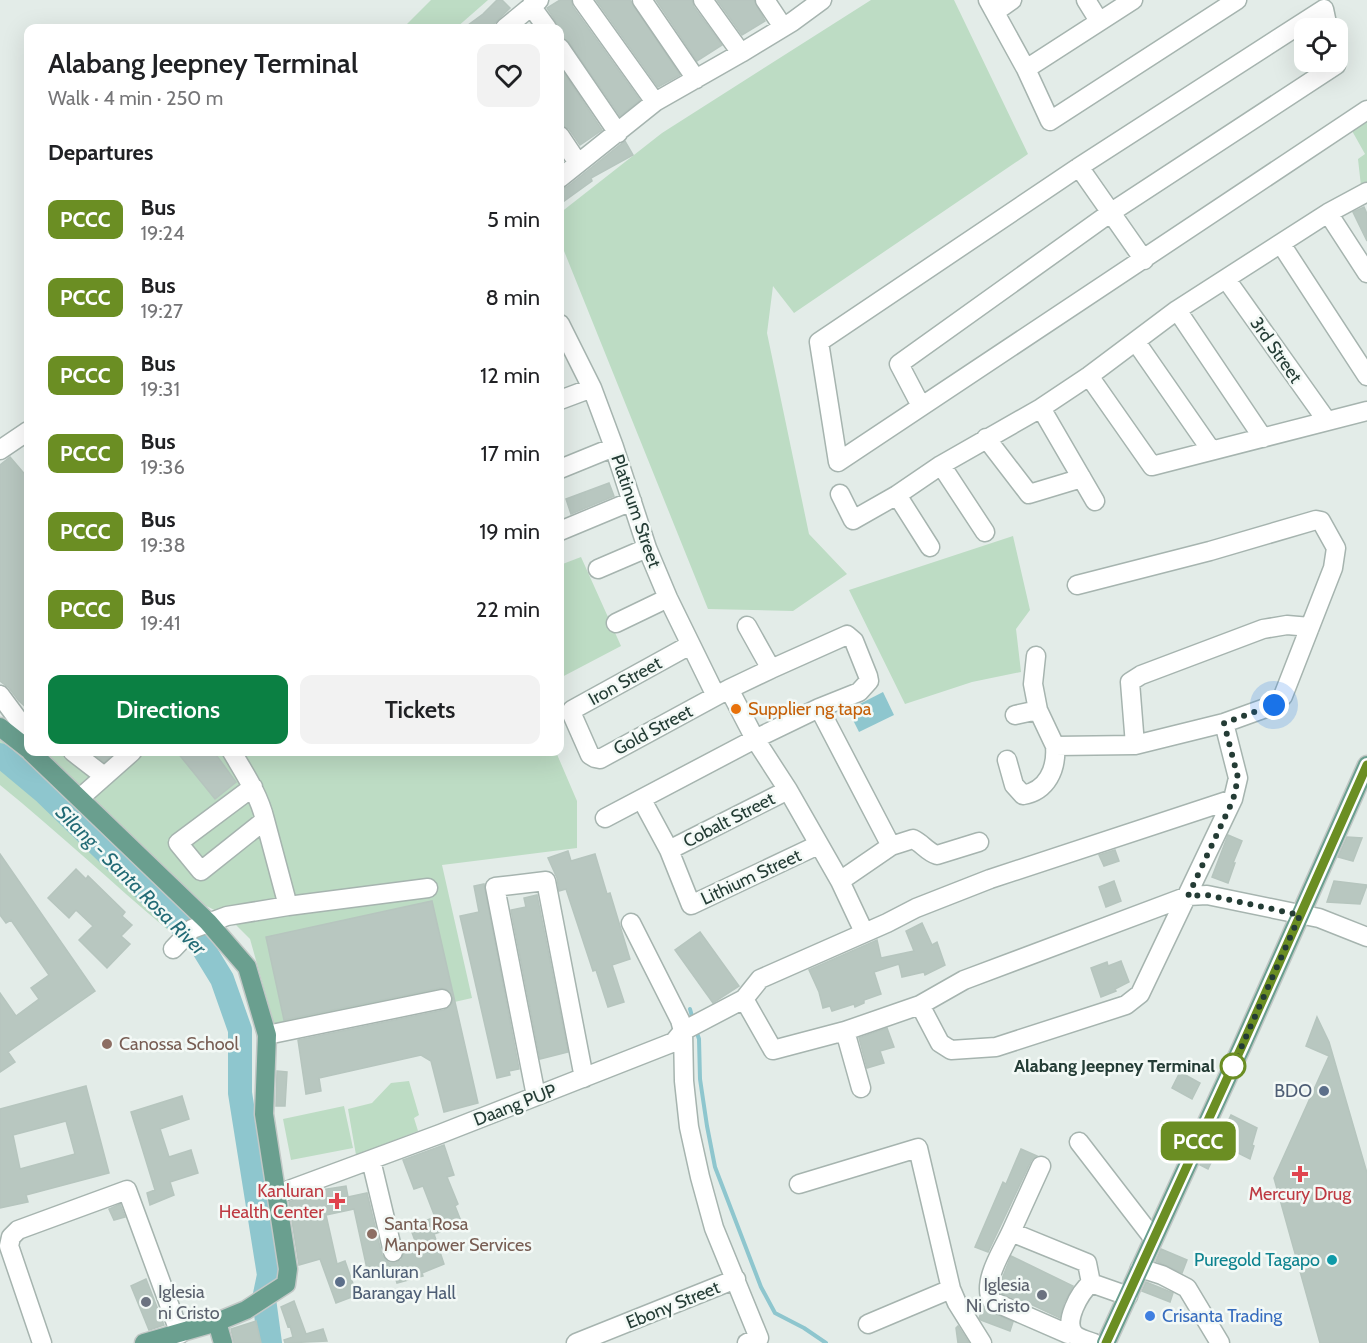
<!DOCTYPE html>
<meta charset="utf-8">
<style>
body{margin:0;font-family:Cabin,sans-serif;background:#f2f2f2;color:#202124;height:100vh;display:flex;flex-direction:column;font-size:22px;white-space:nowrap}
*{box-sizing:border-box;margin:0}
p{font-size:20px;color:#757577}
.icon{flex:none;width:33px;height:33px;fill:none;stroke:currentColor;stroke-width:2;stroke-linecap:round;stroke-linejoin:round}
.map{position:relative;flex:1;overflow:hidden}
.details{position:absolute;left:24px;top:24px;width:540px;height:732px;display:flex;flex-direction:column;background:#fff;border-radius:12px;box-shadow:0 6px 24px #0002}
.details>*{flex:none}
.badge{padding:0 12px;border-radius:9px;font-size:21px;line-height:39px}
.controls{position:absolute;left:1294px;top:18px;display:grid;gap:12px}
.controls a{display:grid;place-items:center;width:54px;height:54px;border-radius:12px;background:#fff;box-shadow:0 6px 24px #0002;font-size:30px}
.you{position:absolute;width:30px;height:30px;margin:-15px;border:4px solid #fff;border-radius:50%;background:#1a73e8;box-shadow:0 0 0 9px #1a73e833}
.map>.badge{position:absolute;translate:-50% -50%;box-shadow:0 0 0 3px #fff}
h2{padding:0 24px;font-size:22px;line-height:54px}
.round{display:grid;place-items:center;flex:none;width:63px;height:63px;border-radius:12px;background:#f2f2f2}
.overview{display:flex;align-items:center;justify-content:space-between;height:102px;padding:0 24px}
h1{font-size:28px;font-weight:600;line-height:45px}
.cta{display:flex;gap:12px;margin-top:auto;padding:12px 24px}
.cta a{flex:1;height:69px;border-radius:12px;background:#0b8043;color:#fff;font-size:24px;font-weight:600;line-height:69px;text-align:center}
.cta a+a{background:#f2f2f2;color:#202124}
ul{padding:0;list-style:none}
li{display:flex;align-items:center;gap:18px;height:78px;padding:0 24px}
li div{flex:1}
li b{display:block;font-size:22px}
li em{font-style:normal}
li .badge{min-width:66px;font-weight:700;text-align:center}
.map>svg:first-child{display:block}
</style>
<div class="map">
<svg width="1367" height="1343" viewBox="0 0 1367 1343">
<rect width="100%" height="100%" fill="#e3ece8"/>
<path fill="#bddcc4" d="M431 0H488L456 28H403Z
M871 0H954L1028 154 794 313 773 286 767 333 809 534 847 574 793 611 708 609 560 241V213L662 133Z
M1367 121V184L1361 186 1358 159 1365 154 1351 129Z
M1013 536 1030 610 1016 629 1021 672 972 682 905 704 849 590Z
M581 557 621 646 560 678V565Z
M0 736 40 768 183 905 180 914 168 930C112 883 58 832 0 785Z
M42 752H556L577 801V848L442 865 472 998 279 1042 250 939 227 916 200 903Z
M409 1081 419 1115 414 1118 418 1131 356 1155 348 1109 372 1103 391 1083Z
M344 1106 353 1148 291 1160 283 1119Z"/>
<path fill="#8ec6ce" d="M883 692 894 715 859 732 848 710Z"/>
<g fill="none" stroke-linecap="round" stroke-linejoin="round">
<path stroke="#8ec6ce" stroke-width="4" d="M690 1009 693 1020
M696 1030 699 1039 700 1079 707 1126 715 1167 761 1287 775 1313 804 1328 826 1343"/>
<path stroke="#8ec6ce" stroke-width="24" d="M0 755 43 791 169 913 203 948 222 979 240 1030V1093L269 1275 264 1299 270 1343"/>
</g>
<path fill="#b8c7c0" stroke="#b6c5be" stroke-width="1.5" fill-rule="evenodd" d="M497 0H502L510 8 490 28H464L483 14Z
M560 0H571L573 7 640 100 620 116 569 42 560 37V28L547 8Z
M596 0H630L680 75 658 87Z
M656 0H692L694 7 722 45 697 61Z
M717 0H754L765 21 742 35Z
M560 67 602 130 580 145 569 129 560 125Z
M625 141 633 155 591 178 592 181 560 204V189L567 187Z
M1364 207 1367 214V241L1353 212Z
M10 457 28 478V709L19 701 9 688 0 681V465Z
M609 483 614 496 571 514 566 499Z
M91 752H116L104 762Z
M177 752H214L236 782 215 799Z
M1228 835 1242 841 1233 863H1235L1228 883 1212 877Z
M1347 837 1362 838 1353 861 1338 857Z
M1115 850 1119 861 1104 866 1099 855Z
M568 851 571 861 595 854 607 894 610 893 630 959 612 965 624 1002 608 1007 596 970 593 971 566 889 559 891 557 878 548 858Z
M0 854 95 991 8 1052 15 1062 0 1072V993L16 1016 39 999 31 988 49 975 11 920 6 923 0 915Z
M76 869 86 879 88 876 125 912 122 916 132 925 121 936 130 944 107 968 79 940 93 926 76 910 69 918 48 898Z
M1114 881 1121 901 1106 907 1099 887Z
M1334 881 1367 885 1360 904 1327 902Z
M484 884 519 1069 509 1071 510 1075 497 1078 460 916 479 912 474 886Z
M537 895 568 1052 540 1059 511 910 526 907 524 898Z
M432 901 478 1103 444 1112 431 1061 421 1055 319 1078 321 1091 306 1094 298 1040 444 1010 452 1003 453 996 446 989 440 988 284 1020 266 937Z
M922 923 932 945 937 942 945 965 925 975 924 972 902 977 899 964 874 972 881 994 864 1000V1003L855 1007 854 1004 832 1011 830 1006 823 1008 819 992 809 970 877 940 881 958 914 951 906 931Z
M700 932 739 986 713 1003 675 950Z
M1121 961 1129 982 1115 989 1116 991 1101 997 1091 968 1107 962 1108 966Z
M1317 1017 1329 1042 1367 1173V1343H1320L1274 1178 1329 1056 1306 1046Z
M887 1028 894 1047 880 1051 884 1063 867 1068 859 1038Z
M277 1071 287 1072 285 1106H276Z
M1180 1072 1200 1083 1192 1099 1172 1088Z
M86 1086 109 1173 26 1195 28 1202 0 1208V1109ZM66 1121 75 1154 20 1169 13 1135Z
M182 1096 189 1119 160 1129 169 1157 191 1150 198 1173 170 1182 174 1195 150 1205 147 1193 155 1190 131 1112Z
M1231 1115 1257 1128 1252 1145 1254 1146 1250 1159 1224 1146V1148L1219 1146 1208 1169 1200 1165 1215 1132 1221 1135Z
M444 1145 454 1175 447 1177 458 1204 455 1206 461 1221 439 1230 440 1232 434 1234 444 1264 422 1273 423 1276 397 1283 394 1273 369 1278 354 1209 326 1215 337 1264 345 1261 357 1295 336 1303 320 1259 299 1265 289 1202 321 1190 346 1186 348 1197 367 1193 382 1255 389 1263H396L401 1260 404 1253 418 1249 410 1227 435 1217 423 1186 414 1189 403 1160Z
M1021 1149 1037 1156 1031 1161 988 1252 975 1247 1003 1182 1006 1184Z
M120 1204 125 1217 114 1220 109 1209Z
M1161 1249 1187 1260 1182 1273 1156 1261Z
M1011 1256 1073 1286 1064 1303 1060 1318 1022 1300 1021 1301 1001 1293 1002 1279Z
M146 1279 164 1325 149 1330 131 1286Z
M1146 1282 1173 1293 1170 1302 1142 1291Z
M294 1301 306 1334 323 1329 327 1341 285 1343 284 1340 293 1337 290 1326 288 1327 281 1307Z
M983 1308 1013 1322 1010 1331 981 1320 979 1318Z
M256 1321 261 1343H234L231 1329Z
M958 1326 969 1343H958L956 1328Z"/>
<g fill="none" stroke-linecap="round" stroke-linejoin="round">
<g stroke="#a6b4af" stroke-width="21">
<path id="minor" d="M582 0 655 102
M642 0 696 79
M703 0 741 53
M765 0 783 27
M988 0 1026 69 1050 121 1237 0
M1086 0 1099 21
M531 6 547 28
M995 12 1012 0
M505 28 539 0
M1328 28 1324 9 1079 167 819 342 838 462 1367 110
M560 48 618 133
M1026 69 1133 0
M560 136 578 163
M1079 167 1144 260
M560 178 655 102 741 53 792 22 822 0
M1328 213 1367 273
M1281 244 1367 376
M1226 279 1327 421
M1177 310 1263 438
M560 324 592 388 614 447 647 548 668 598 716 696
M1136 342 1211 450
M1089 376 1152 466 1367 411
M560 400 592 388
M921 406 899 364 1110 213 1336 65 1335 62
M1041 408 1095 501
M986 438 1029 494 1082 478
M0 450 28 431
M941 465 985 532
M560 469 614 447
M840 494 853 520 897 495 941 465 1041 408 1089 376 1177 310 1328 213 1367 192
M897 495 930 547
M560 531 632 501
M598 569 647 548
M616 623 668 598
M690 645 572 710 571 712 590 755 595 758 600 759 729 689 771 669 747 626
M729 689 755 739 788 790 840 881 864 932
M0 695 20 722 28 727
M819 708 891 846
M1038 710 1055 746 1135 745 1224 723 1274 705 1283 696 1333 568 1336 548 1321 521 1316 520 1210 551 1077 585
M1015 715 1038 710 1033 684 1036 656
M1135 745 1130 682 1141 675 1263 629 1287 625 1310 627
M73 752 104 776
M232 752C245 774 259 795 265 820L201 871 178 843 253 787
M1007 760 1014 785 1023 795C1047 791 1057 769 1055 746
M80 798 132 752
M642 800 669 850 691 905 818 845
M605 818 755 739 819 708 859 692 869 681 868 676 854 641 847 635 771 669
M265 820 288 906
M669 850 788 790
M840 881 891 846 913 839C922 843 927 852 937 855L979 842
M631 923 680 1020 683 1031 684 1081 689 1127 700 1177 714 1228 759 1338 747 1343
M173 949 192 929 227 916 288 906 428 888
M744 999 773 1050 845 1031 920 1005 964 980 1188 896 1207 895 1319 918 1367 937
M920 1005 940 1043 951 1050 996 1047 1126 1005 1140 994 1233 799 1238 778 1224 723
M845 1031 861 1088
M267 1035 442 999
M536 1096 495 887 546 881 584 1078
M1079 1142 1153 1238
M371 1160 393 1252
M799 1184 918 1148 951 1289 957 1303 982 1343
M278 1194 440 1134 674 1042 683 1031 744 999 760 979 887 923 916 908 990 879 1233 799
M1011 1232 1041 1166
M1140 1268 1162 1275 1187 1288 1220 1343
M868 1324 951 1289
M1071 1329 1068 1334 992 1301C981 1282 1003 1250 1011 1232L1087 1263 1091 1283
M42 1343 9 1246 11 1237 18 1230 127 1190 180 1334
M576 1343 736 1279
M1094 1343C1088 1341 1080 1339 1075 1335 1062 1323 1080 1292 1091 1283L1128 1296"/>
</g>
<g stroke="#c2c8c6" stroke-width="21">
<path id="major" d="M0 727 28 749
M31 752 208 922 247 967 267 1035 264 1114 288 1269 286 1284 246 1310 217 1322 144 1343
M217 1322 223 1343
M1106 1343 1242 1046 1367 765"/>
</g>
<use href="#minor" stroke="#fff" stroke-width="18"/>
<use href="#major" stroke="#6a9f8f" stroke-width="18"/>
</g>
<g fill="none" stroke-linecap="round" stroke-linejoin="round">
<g stroke="#fff" stroke-width="14">
<path id="line" d="M1106 1343 1242 1046 1367 765"/>
</g>
<use href="#line" stroke="#6b8e23" stroke-width="9"/>
<path stroke="#243c35" stroke-width="6" stroke-dasharray="0 10.8" d="M1233 1066 1300 915 1207 895 1188 896 1233 800 1238 778 1224 723 1274 705"/>
</g>
<circle fill="#e8710a" stroke="#f3f9f6" stroke-width="2" cx="736" cy="709" r="6"/>
<g fill="#8d6e63" stroke="#f3f9f6" stroke-width="2">
<circle cx="107" cy="1044" r="6"/>
<circle cx="372" cy="1234" r="6"/>
</g>
<circle fill="#fff" stroke="#6b8e23" stroke-width="3" cx="1233" cy="1066" r="12"/>
<g fill="#5c6f8a" stroke="#f3f9f6" stroke-width="2">
<circle cx="1324" cy="1091" r="6"/>
<circle cx="340" cy="1282" r="6"/>
</g>
<g fill="#e0444e" stroke="#f3f9f6" stroke-width="2">
<path d="M1297 1165h6v6h6v6h-6v6h-6v-6h-6v-6h6z"/>
<path d="M334 1192h6v6h6v6h-6v6h-6v-6h-6v-6h6z"/>
</g>
<circle fill="#0f9aa8" stroke="#f3f9f6" stroke-width="2" cx="1332" cy="1260" r="6"/>
<g fill="#6b7280" stroke="#f3f9f6" stroke-width="2">
<circle cx="1042" cy="1295" r="6"/>
<circle cx="146" cy="1302" r="6"/>
</g>
<circle fill="#3f7fe0" stroke="#f3f9f6" stroke-width="2" cx="1150" cy="1316" r="6"/>
<g text-anchor="middle" dominant-baseline="central" stroke-width="5" stroke-linejoin="round" paint-order="stroke">
<g font-size="18" fill="#243c35" stroke="#f3f9f6">
<text transform="translate(1276 350) rotate(55)">3rd Street</text>
<text transform="translate(636 511) rotate(71)">Platinum Street</text>
<text transform="translate(625 681) rotate(-29)">Iron Street</text>
<text transform="translate(653 730) rotate(-28)">Gold Street</text>
<text transform="translate(729 820) rotate(-27)">Cobalt Street</text>
<text transform="translate(751 877) rotate(-25)">Lithium Street</text>
<text transform="translate(515 1105) rotate(-21)">Daang PUP</text>
<text transform="translate(673 1305) rotate(-22)">Ebony Street</text>
</g>
<g font-size="18" fill="#c56008" stroke="#f3f9f6" text-anchor="start">
<text x="748" y="709">Supplier ng tapa</text>
</g>
<g font-size="18" fill="#785e54" stroke="#f3f9f6" text-anchor="start">
<text x="119" y="1044">Canossa School</text>
<text x="384" y="1224">Santa Rosa<tspan x="384" dy="21">Manpower Services</tspan></text>
</g>
<g font-size="18" font-weight="bold" fill="#243c35" stroke="#f3f9f6" text-anchor="end">
<text x="1215" y="1066">Alabang Jeepney Terminal</text>
</g>
<g font-size="18" fill="#4e5e75" stroke="#f3f9f6" text-anchor="end">
<text x="1312" y="1091">BDO</text>
<text x="352" y="1272" text-anchor="start">Kanluran<tspan x="352" dy="21">Barangay Hall</tspan></text>
</g>
<g font-size="18" fill="#be3a42" stroke="#f3f9f6" text-anchor="end">
<text x="324" y="1191">Kanluran<tspan x="324" dy="21">Health Center</tspan></text>
<text x="1300" y="1194" text-anchor="middle">Mercury Drug</text>
</g>
<g font-size="18" fill="#0d838f" stroke="#f3f9f6" text-anchor="end">
<text x="1320" y="1260">Puregold Tagapo</text>
</g>
<g font-size="18" fill="#5b616d" stroke="#f3f9f6" text-anchor="end">
<text x="1030" y="1285">Iglesia<tspan x="1030" dy="21">Ni Cristo</tspan></text>
<text x="158" y="1292" text-anchor="start">Iglesia<tspan x="158" dy="21">ni Cristo</tspan></text>
</g>
<g font-size="18" fill="#366cbe" stroke="#f3f9f6" text-anchor="start">
<text x="1162" y="1316">Crisanta Trading</text>
</g>
<g font-size="20" font-style="italic" fill="#216a75" stroke="#f3f9f6">
<text transform="translate(131 880) rotate(45)">Silang - Santa Rosa River</text>
</g>
</g>
</svg>
<div class="controls">
<a><svg class="icon" aria-label="locate" viewBox="0 0 24 24"><circle cx="12" cy="12" r="6"/><path d="M12 2v4M12 18v4M2 12h4M18 12h4"/></svg></a>
</div>
<div class="you" style="left:1274px;top:705px"></div>
<b class="badge" style="left:1198px;top:1141px;background:#6b8e23;color:#fff">PCCC</b>
<section class="details">
<div class="overview"><div><h1>Alabang Jeepney Terminal</h1><p>Walk · 4 min · 250 m</p></div><a class="round"><svg class="icon" aria-label="heart" viewBox="0 0 24 24"><path d="M12 20l-8-8c-3-5 5-10 8-4 3-6 11-1 8 4z"/></svg></a></div>
<h2>Departures</h2>
<ul>
<li><span class="badge" style="background:#6b8e23;color:#fff">PCCC</span><div><b>Bus</b><p>19:24</p></div><em>5 min</em></li>
<li><span class="badge" style="background:#6b8e23;color:#fff">PCCC</span><div><b>Bus</b><p>19:27</p></div><em>8 min</em></li>
<li><span class="badge" style="background:#6b8e23;color:#fff">PCCC</span><div><b>Bus</b><p>19:31</p></div><em>12 min</em></li>
<li><span class="badge" style="background:#6b8e23;color:#fff">PCCC</span><div><b>Bus</b><p>19:36</p></div><em>17 min</em></li>
<li><span class="badge" style="background:#6b8e23;color:#fff">PCCC</span><div><b>Bus</b><p>19:38</p></div><em>19 min</em></li>
<li><span class="badge" style="background:#6b8e23;color:#fff">PCCC</span><div><b>Bus</b><p>19:41</p></div><em>22 min</em></li>
</ul>
<div class="cta"><a>Directions</a><a>Tickets</a></div>
</section>
</div>
